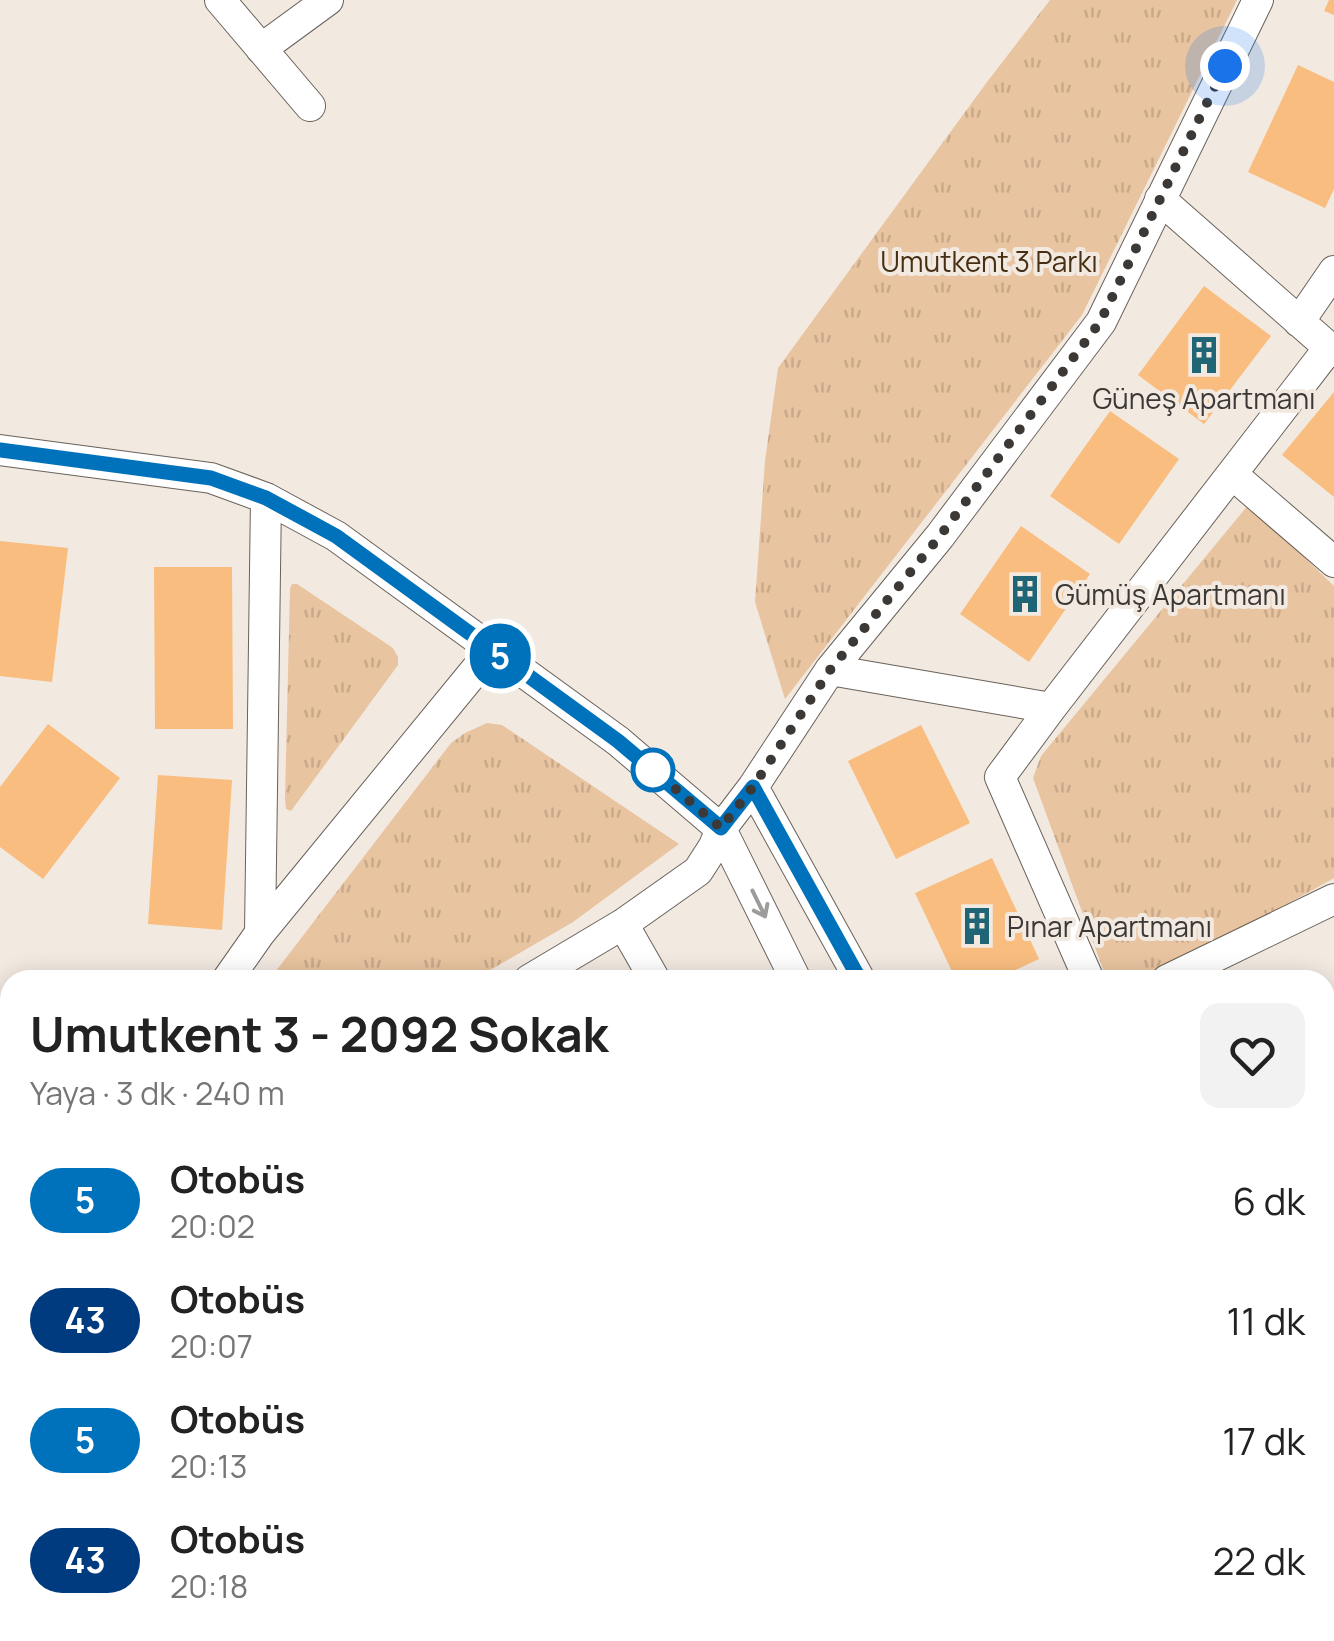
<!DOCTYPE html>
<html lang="tr">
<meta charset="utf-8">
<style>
body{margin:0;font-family:Manrope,sans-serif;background:#f2f2f2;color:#222;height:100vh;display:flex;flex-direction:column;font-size:38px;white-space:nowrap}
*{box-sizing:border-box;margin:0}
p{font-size:32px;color:#767676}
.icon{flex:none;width:55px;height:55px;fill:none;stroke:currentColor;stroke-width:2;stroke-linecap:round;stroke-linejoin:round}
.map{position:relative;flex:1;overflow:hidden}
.drawer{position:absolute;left:0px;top:970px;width:1335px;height:672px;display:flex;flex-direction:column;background:#fff;border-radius:30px 30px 0 0;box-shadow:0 5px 25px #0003}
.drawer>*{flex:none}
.badge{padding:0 20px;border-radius:32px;font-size:35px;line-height:65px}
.you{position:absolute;width:50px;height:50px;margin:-25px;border:8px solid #fff;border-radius:50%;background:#1a73e8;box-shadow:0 0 0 15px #1a73e833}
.map>.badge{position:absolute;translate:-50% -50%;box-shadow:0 0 0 5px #fff}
.round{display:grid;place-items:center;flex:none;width:105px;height:105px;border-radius:20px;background:#f2f2f2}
.overview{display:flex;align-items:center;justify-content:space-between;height:170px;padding:0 30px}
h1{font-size:48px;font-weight:700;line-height:75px}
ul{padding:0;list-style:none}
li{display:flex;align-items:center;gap:30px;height:120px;padding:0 30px}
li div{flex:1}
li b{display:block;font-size:38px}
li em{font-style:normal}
li .badge{min-width:110px;font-weight:700;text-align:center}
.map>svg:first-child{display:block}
</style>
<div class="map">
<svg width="1334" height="1641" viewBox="0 0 1334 1641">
<defs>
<pattern id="park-tufts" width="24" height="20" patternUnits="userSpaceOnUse" patternTransform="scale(2.5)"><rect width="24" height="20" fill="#e9c4a0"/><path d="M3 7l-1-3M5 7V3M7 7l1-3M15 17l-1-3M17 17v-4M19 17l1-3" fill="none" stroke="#c9a98a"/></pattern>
</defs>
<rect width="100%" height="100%" fill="#f2e9e1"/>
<path fill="#ebddcf" d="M10 1321V1632L20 1633 13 1641H0V1329L5 1322Z"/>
<path fill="url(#park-tufts)" d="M1050 0H1237L1082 315 785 699 755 602 765 461 778 368 987 82Z
M1249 504 1334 586V878L1151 980H1107L1033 778 1041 756Z
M292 584H297L393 648 398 657V665L291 811 286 809 285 799 290 589Z
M487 723 502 725 679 844 573 922 473 980H269L451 743 465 733Z"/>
<path fill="#f9bd7f" d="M1329 0H1334V15L1324 11Z
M1298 65 1334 82V189L1325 208 1248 172Z
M1204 286 1271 336 1204 424 1138 375Z
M1334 392V497L1282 455Z
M1110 411 1179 459 1119 544 1050 496Z
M1021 526 1090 574 1029 662 960 614Z
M0 541 68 548 52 682 0 676Z
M154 567H232L233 729H155Z
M48 724 120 778 43 879 0 847V787Z
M921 725 970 823 896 859 848 761Z
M158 775 232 780 222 930 148 924Z
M992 858 1039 959 994 980H956L915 893Z
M1325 1130 1334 1150V1166L1325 1170Z
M1325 1527 1334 1544V1603L1325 1608Z"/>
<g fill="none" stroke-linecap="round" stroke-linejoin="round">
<g stroke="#69625a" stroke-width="18">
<path id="lane" d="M1325 1442 1334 1438"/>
</g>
<g stroke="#69625a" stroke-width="32">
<path id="street" d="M220 0 310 106
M261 49 328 0
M1160 199 1334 352
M1299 322 1334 271
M0 450 211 478 266 498 336 536 618 741 721 829 796 980
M1232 474 1334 562
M830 670 1051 708
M753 787 860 980
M623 924 655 980
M260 933 266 498
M227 980 260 933 492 650
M529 980 623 924 698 871 714 846 721 829 753 787 830 670 940 536 1101 322 1258 0
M1089 980 1000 777 1051 708 1329 348
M1167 980 1334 899
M1325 1222 1334 1218
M0 1272 10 1263
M1325 1461 1334 1479
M270 1632 275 1641
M769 1632 774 1641
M1029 1632 1034 1641
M1127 1632 1131 1641
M1185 1632 1189 1641
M555 1641 570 1632"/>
</g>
<use href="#lane" stroke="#fff" stroke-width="15"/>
<use href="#street" stroke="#fff" stroke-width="30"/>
</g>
<defs><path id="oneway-shaft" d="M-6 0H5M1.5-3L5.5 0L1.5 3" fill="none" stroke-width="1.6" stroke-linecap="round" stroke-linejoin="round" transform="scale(2.5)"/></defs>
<use stroke="#9d9c9a" href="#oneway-shaft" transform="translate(759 904) rotate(64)"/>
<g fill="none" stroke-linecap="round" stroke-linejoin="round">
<g stroke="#fff" stroke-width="22">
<path id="line" d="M0 450 211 478 266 498 336 536 618 741 721 828 753 787 860 980"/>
</g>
<use href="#line" stroke="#0072bc" stroke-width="15"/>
<path stroke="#3b3835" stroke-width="10" stroke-dasharray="0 18" d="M653 770 644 762 721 828 753 787 830 670 940 536 1100 322 1225 66"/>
</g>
<defs>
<g id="building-bare" transform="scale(3)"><path d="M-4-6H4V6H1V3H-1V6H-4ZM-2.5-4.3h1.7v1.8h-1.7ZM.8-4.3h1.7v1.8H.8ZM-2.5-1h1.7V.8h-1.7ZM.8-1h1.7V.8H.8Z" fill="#1f6575" stroke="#f2e9e1" stroke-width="2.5" paint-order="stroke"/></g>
</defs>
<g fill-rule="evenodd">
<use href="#building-bare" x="1204" y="355"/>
<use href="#building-bare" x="1025" y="594"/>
<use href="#building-bare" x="977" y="926"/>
</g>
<circle fill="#fff" stroke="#0072bc" stroke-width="5" cx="653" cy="770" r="20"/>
<g text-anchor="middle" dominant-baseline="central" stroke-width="8" stroke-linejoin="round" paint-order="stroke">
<g font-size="28" fill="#472f14" stroke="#f2e9e1">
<text x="989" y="261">Umutkent 3 Parkı</text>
</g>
<g font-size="28" fill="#3b3835" stroke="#f2e9e1" text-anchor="start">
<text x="1204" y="398" text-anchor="middle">Güneş Apartmanı</text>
<text x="1055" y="594">Gümüş Apartmanı</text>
<text x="1007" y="926">Pınar Apartmanı</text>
</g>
</g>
</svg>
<div class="you" style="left:1225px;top:66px"></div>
<b class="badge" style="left:500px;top:656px;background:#0072bc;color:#fff">5</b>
<section class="drawer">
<div class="overview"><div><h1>Umutkent 3 - 2092 Sokak</h1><p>Yaya · 3 dk · 240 m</p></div><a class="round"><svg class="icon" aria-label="heart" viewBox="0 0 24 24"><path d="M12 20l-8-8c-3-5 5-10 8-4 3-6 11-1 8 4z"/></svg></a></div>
<ul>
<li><span class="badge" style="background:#0072bc;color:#fff">5</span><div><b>Otobüs</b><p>20:02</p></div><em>6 dk</em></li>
<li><span class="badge" style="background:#003b80;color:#fff">43</span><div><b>Otobüs</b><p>20:07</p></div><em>11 dk</em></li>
<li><span class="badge" style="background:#0072bc;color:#fff">5</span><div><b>Otobüs</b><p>20:13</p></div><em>17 dk</em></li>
<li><span class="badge" style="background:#003b80;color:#fff">43</span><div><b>Otobüs</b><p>20:18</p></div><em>22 dk</em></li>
</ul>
</section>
</div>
